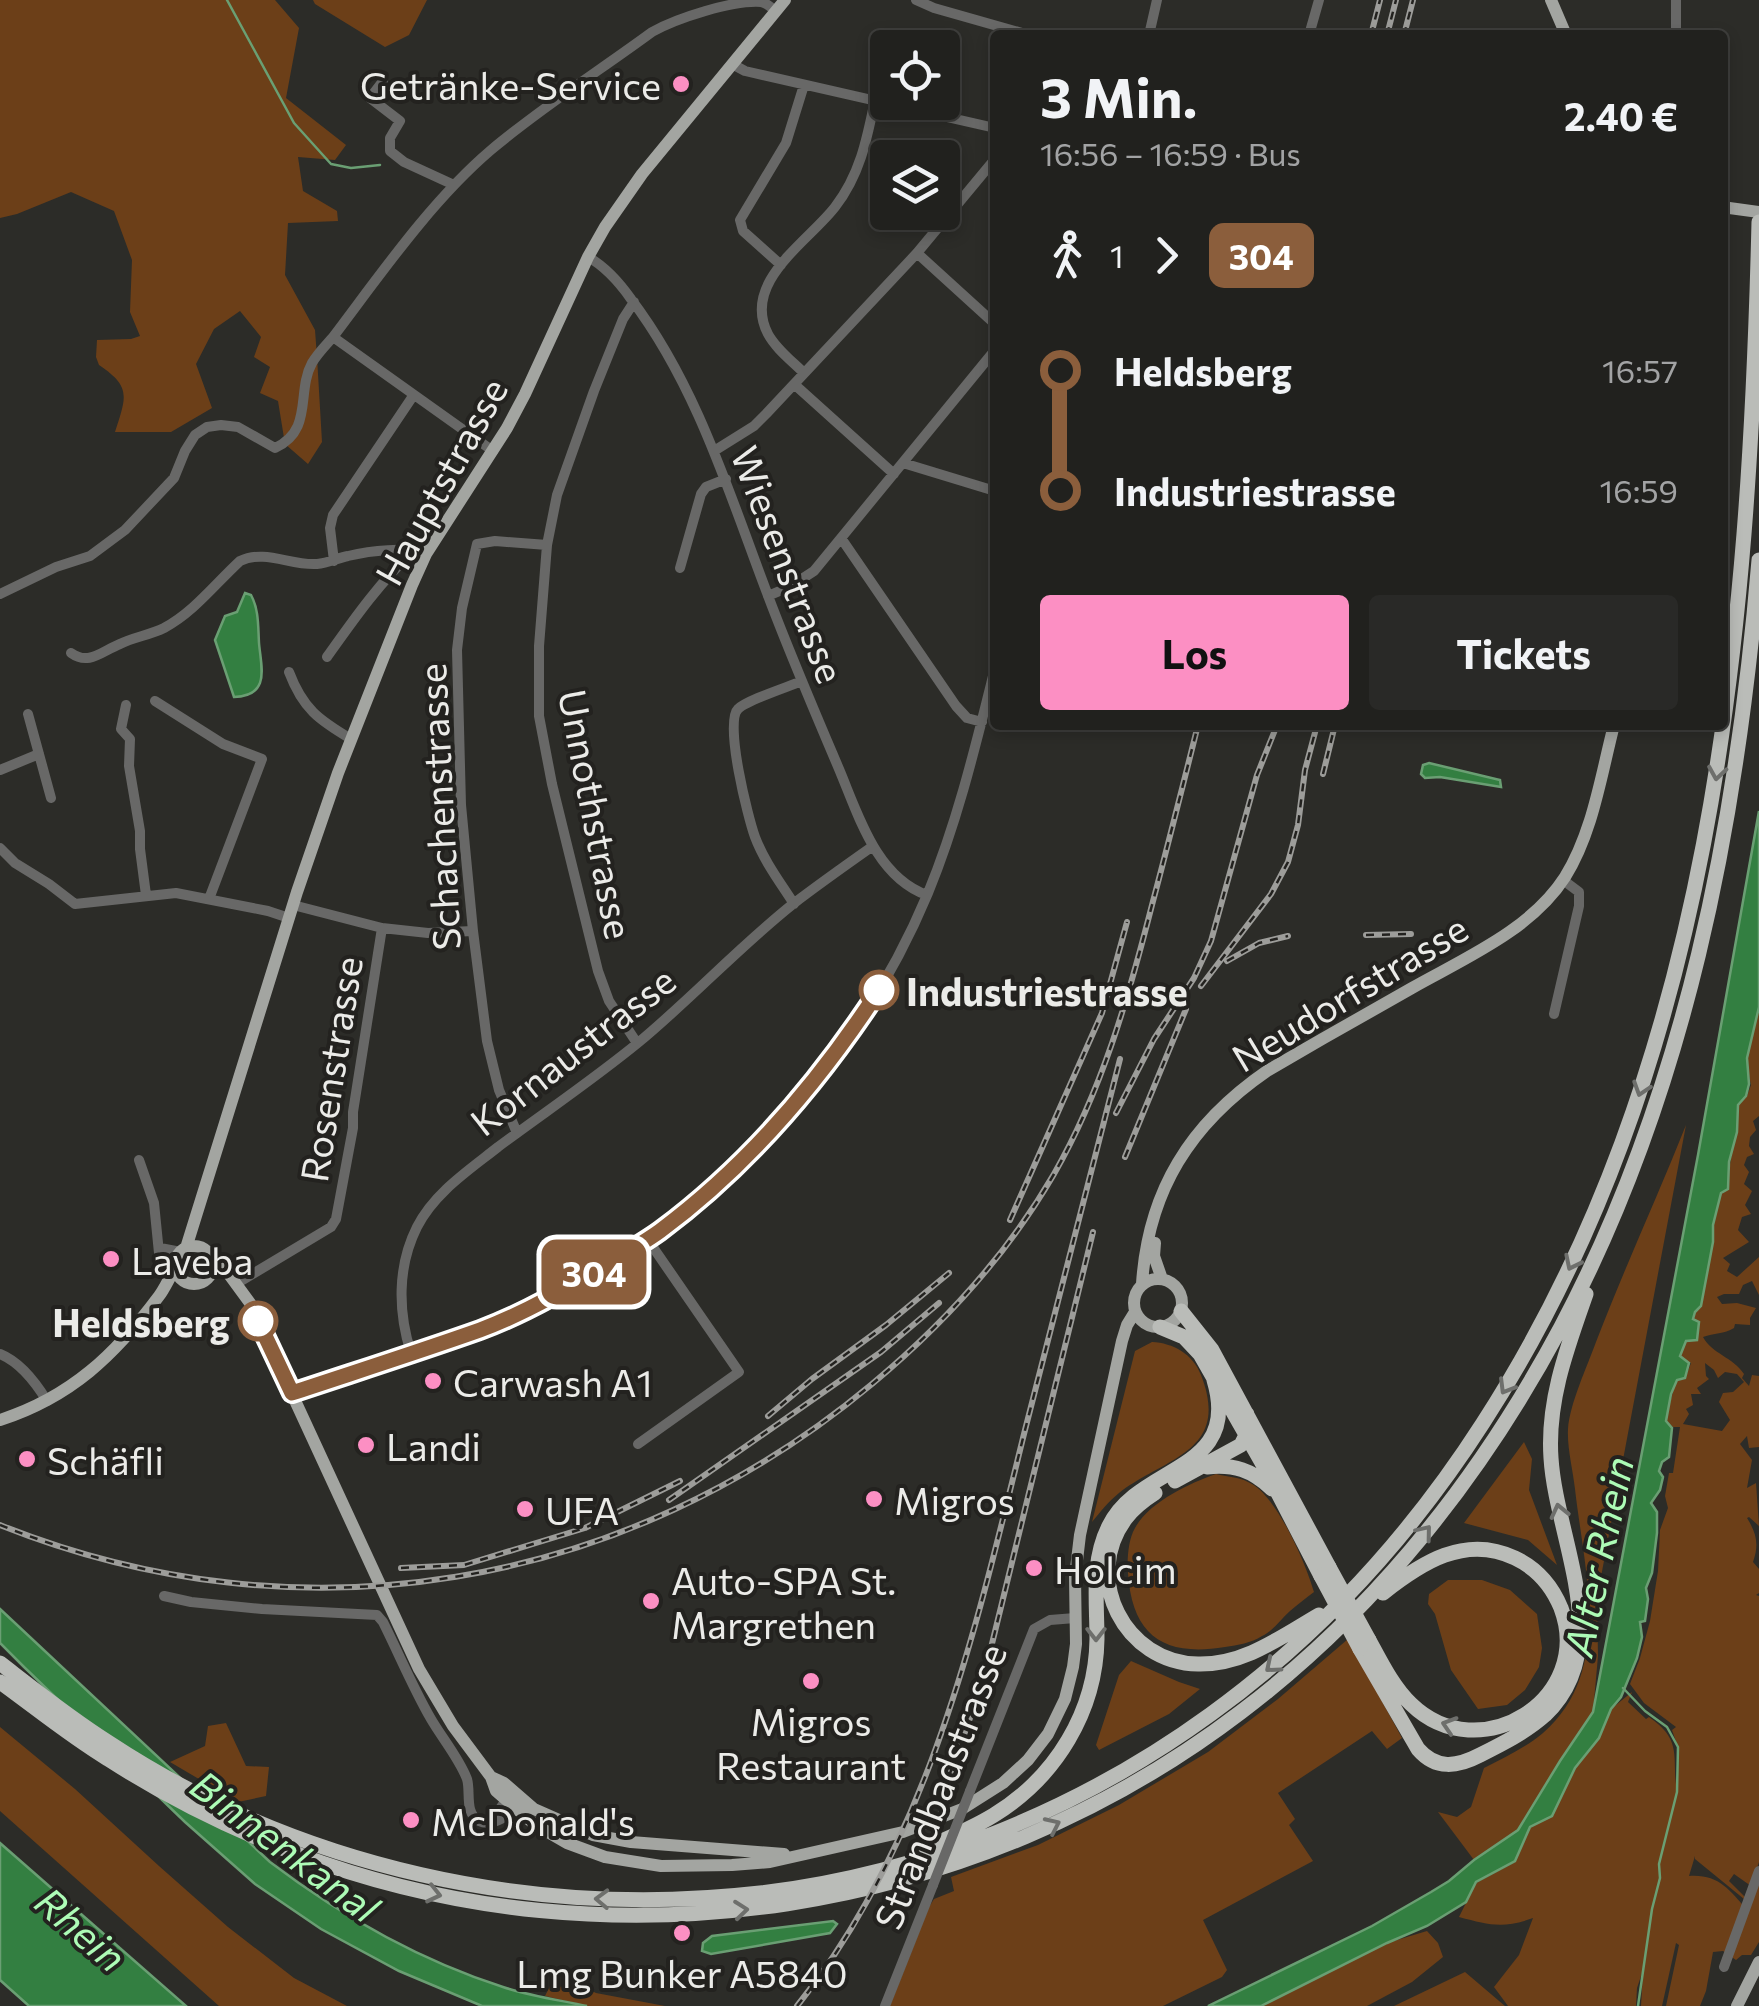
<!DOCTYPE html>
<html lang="de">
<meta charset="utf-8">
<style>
body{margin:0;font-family:Commissioner,sans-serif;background:#292927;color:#f1f3f6;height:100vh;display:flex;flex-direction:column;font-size:38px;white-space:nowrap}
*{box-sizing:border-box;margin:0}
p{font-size:32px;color:#a2a3a4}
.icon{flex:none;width:55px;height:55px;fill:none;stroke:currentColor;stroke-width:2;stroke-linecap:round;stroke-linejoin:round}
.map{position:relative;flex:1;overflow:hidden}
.details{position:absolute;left:990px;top:30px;width:738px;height:700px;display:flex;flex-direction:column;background:#21211e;border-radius:10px;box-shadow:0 5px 15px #0003,0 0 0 2px #3e3e3c}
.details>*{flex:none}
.badge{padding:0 20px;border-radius:15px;font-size:35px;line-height:65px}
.tools{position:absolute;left:870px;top:30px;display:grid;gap:20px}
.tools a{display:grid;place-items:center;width:90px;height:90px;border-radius:10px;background:#21211e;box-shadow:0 5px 15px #0003,0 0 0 2px #3e3e3c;font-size:50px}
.map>.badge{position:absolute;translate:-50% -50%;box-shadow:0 0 0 5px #fff}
.legs{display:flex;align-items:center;gap:15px;height:110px;padding:0 50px;font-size:32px}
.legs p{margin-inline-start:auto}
.head{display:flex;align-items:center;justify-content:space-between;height:170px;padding:0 50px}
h1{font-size:55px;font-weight:700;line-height:75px}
.primary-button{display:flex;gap:20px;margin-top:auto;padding:20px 50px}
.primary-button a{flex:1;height:115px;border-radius:10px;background:#fc8fc3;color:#111;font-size:40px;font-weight:700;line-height:115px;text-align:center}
.primary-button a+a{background:#292927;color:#f1f3f6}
ul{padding:0 50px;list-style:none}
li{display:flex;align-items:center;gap:35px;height:120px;font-size:38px}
li i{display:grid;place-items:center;width:15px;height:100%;margin:0 12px;background:currentColor}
li i::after{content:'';width:25px;height:25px;margin:-12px;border:8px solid;border-radius:50%;background:#21211e}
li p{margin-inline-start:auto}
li:first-child i{background:linear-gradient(#0000 50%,currentColor 0)}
li:last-child i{background:linear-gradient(currentColor 50%,#0000 0)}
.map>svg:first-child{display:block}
</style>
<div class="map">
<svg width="1759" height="2006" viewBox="0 0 1759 2006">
<rect width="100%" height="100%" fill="#2c2c28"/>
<path fill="#6c3f18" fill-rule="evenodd" d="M0 0H275L299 28 286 98 346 145 335 160 298 157 303 191 337 211 338 221 288 223 285 275 315 330 317 357 322 442 308 464 285 444 278 401 260 393 270 367 254 357 261 337 240 311 214 329 196 364 212 408 171 432H115C126 397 132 387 99 365L96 357 97 340 131 339 140 336 130 312 132 260 114 211 71 192 17 214 0 218Z
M313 0H427L409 35 385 47 315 4Z
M1759 999V1116L1753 1121 1756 1130 1750 1137 1749 1146 1754 1154 1747 1157 1744 1165 1749 1172 1744 1184 1752 1191 1745 1205 1751 1214 1742 1217 1738 1230 1749 1242 1723 1258 1730 1264 1727 1271 1737 1277 1759 1257V1295L1752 1281 1743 1285 1739 1294H1724L1717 1297 1722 1304 1737 1303 1756 1308 1750 1318V1325L1735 1324 1734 1328C1724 1334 1714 1333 1703 1337 1712 1354 1733 1357 1744 1374L1742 1378 1749 1386 1752 1375 1759 1376V1447L1749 1448 1747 1436 1740 1444 1752 1460 1747 1488 1756 1483 1759 1526 1749 1517 1747 1518C1757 1534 1759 1545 1753 1562L1759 1569V1593L1756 1595 1759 1596V1862L1751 1886 1734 1874 1729 1881 1746 1898 1744 1899 1695 1859V1856L1689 1876C1718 1874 1729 1889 1747 1910L1759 1878V1942L1751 1955H1742L1736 1960 1723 1951 1713 1952 1706 1991 1700 2006H1666L1679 1945 1676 1943 1662 2006H1641L1643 1970 1637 1988 1636 2006H1508L1494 1987 1519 1955 1533 1918C1503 1929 1489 1925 1459 1917L1476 1883 1515 1862 1530 1827 1552 1816 1575 1768 1600 1737 1611 1709 1632 1692 1628 1702 1646 1719 1649 1717C1684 1741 1671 1758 1677 1791L1679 1750 1672 1730 1676 1727 1644 1703 1630 1684 1640 1658 1650 1621 1658 1571 1660 1530 1668 1508 1665 1496 1669 1473H1673L1680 1427H1673L1665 1420 1676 1381 1685 1379 1691 1363 1679 1359 1684 1342 1697 1339 1691 1320 1692 1313 1701 1307 1707 1272 1702 1271 1712 1248 1710 1240 1721 1195 1728 1186C1729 1159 1737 1133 1737 1106L1747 1096 1751 1085 1746 1061ZM1705 1363 1714 1370 1718 1378 1725 1372 1737 1374 1744 1382 1733 1392 1723 1393 1719 1402 1730 1420 1722 1431 1683 1424 1689 1414 1686 1409 1693 1405 1691 1394H1701L1697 1388 1709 1379 1706 1376Z
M1686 1125 1597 1598 1598 1656 1593 1712 1560 1761 1518 1830 1474 1860 1438 1812 1457 1817 1471 1807 1484 1768C1505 1757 1525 1748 1543 1733 1614 1671 1584 1570 1575 1489 1573 1470 1567 1448 1568 1429 1570 1403 1587 1367 1596 1342 1624 1269 1657 1198 1686 1125Z
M1152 1342C1173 1343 1193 1354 1201 1375 1231 1452 1166 1457 1119 1493 1109 1501 1100 1512 1092 1522L1135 1351Z
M1524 1442 1532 1459 1529 1490 1557 1565 1528 1540 1464 1523Z
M1216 1474C1227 1477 1239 1477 1248 1482 1276 1493 1306 1564 1314 1592 1306 1598 1298 1604 1290 1611 1281 1619 1273 1631 1262 1636 1251 1643 1238 1645 1225 1647 1164 1657 1132 1636 1128 1573 1127 1560 1128 1540 1135 1528 1149 1502 1190 1483 1216 1474Z
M1448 1580H1482L1510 1590 1537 1614 1542 1648 1539 1667 1525 1690 1507 1705 1478 1709 1451 1670 1435 1614 1428 1604 1429 1594Z
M1348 1639 1402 1738 1387 1749 1372 1731 1278 1793 1295 1819 1289 1825 1313 1861 1203 1920 1227 1970 1222 1977 1163 2006H890L929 1907 934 1899 954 1891 951 1877 1038 1845 1119 1805 1208 1752 1278 1699Z
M1131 1661 1179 1682 1200 1689 1169 1714 1099 1750 1096 1745 1119 1675Z
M226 1723 246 1766 269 1767 266 1796 238 1802 170 1762 205 1746 208 1726Z
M0 1727 75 1789 159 1866 228 1927 294 1978 347 2006H219L0 1811Z
M1427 1931 1438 1943 1443 1957 1412 1982 1367 2006H1261L1387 1943Z
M1465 1972 1505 2006H1394Z
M576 1983 596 1993 665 2006H587L545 1996 550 1986 565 1987Z"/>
<path fill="#337f41" stroke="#6a9f73" stroke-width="2.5" d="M245 593 251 595C259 610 258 626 259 643 261 667 271 696 234 697L215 640 225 616 237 612Z
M1429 763 1500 780 1501 787 1440 777 1425 778 1421 774 1423 765Z
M1759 811V1007L1747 1058 1749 1084 1746 1096 1738 1105 1737 1132 1729 1162 1728 1189 1721 1193 1713 1225V1242L1701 1306 1695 1312 1693 1319 1699 1322 1697 1340 1686 1341 1680 1356 1689 1363 1685 1378 1677 1380 1671 1394 1666 1421 1672 1428 1669 1457 1662 1462 1659 1471 1663 1477 1660 1490 1651 1503 1657 1512V1533L1652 1573 1646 1588 1648 1599 1645 1621 1640 1622 1642 1637 1637 1658 1621 1697 1611 1709 1599 1738 1575 1768 1552 1816 1530 1827 1515 1861 1476 1882 1466 1902 1427 1926 1387 1943 1261 2006H1208L1372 1926 1431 1892 1449 1881 1474 1860 1518 1830 1560 1761 1593 1712 1698 1155Z
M0 1609 270 1862C340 1915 419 1960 503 1987 530 1996 559 2000 587 2006H482L399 1971 321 1929 255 1884 185 1822 24 1667 0 1643Z
M0 1843 186 2006H29L0 1980Z
M833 1921 837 1924 830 1933 711 1954 702 1951 703 1943 712 1936Z"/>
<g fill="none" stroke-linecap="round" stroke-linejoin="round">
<path stroke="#6a9f73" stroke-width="2.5" d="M227 0 294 123 331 164 351 168 380 165
M1623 1688 1645 1711 1667 1727 1678 1747 1677 1792 1659 1864 1660 1878 1652 1909 1638 2006"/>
<path stroke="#686867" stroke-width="10" d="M916 0 934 8 1029 35
M1676 0V35
M1149 35 1157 0
M1309 35 1319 0
M732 64 745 71 995 128
M383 81 370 98 400 121 390 138V151L404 162 454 185
M917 253 995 324
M588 257C606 267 619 282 631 299 697 386 729 493 767 593 789 652 814 710 839 769 858 814 876 877 927 895
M781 265 743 231 740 220 786 143 804 85
M634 302 623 319 594 391 557 495 547 545 539 646V716L552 784 598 971 609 1001 637 1043
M804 373C792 361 776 349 768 334 741 282 808 242 835 207 860 175 867 139 875 100
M794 384 894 474
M493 451 333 337C380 275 431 201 491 150 542 107 599 71 652 32 677 18 733 0 761 2 767 3 771 7 775 11
M714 451 754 426 766 414 917 253 995 159
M903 463 995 491
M841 538 956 706 967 718 982 722
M334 561 330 528 333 515 413 396
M680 568 701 494 706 487 726 479
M0 594 56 567 90 556 125 530 174 478 185 451 195 435 207 427 221 425 238 427 275 448C314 430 296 392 312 363 317 354 326 345 333 337
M768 596 791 586 814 571 995 350
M71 653C89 666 102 651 120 644 134 637 150 635 164 628 194 612 215 584 240 561 265 549 291 566 317 564 328 563 338 558 348 556 369 551 407 546 426 554
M327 657C354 619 380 582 414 550
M289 672C303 709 319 720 351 739
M155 701 223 744 262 759 209 899
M126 705 121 729 130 739 129 766 140 831V849L146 895
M28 714 51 798
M0 770 39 754
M0 848 15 863 49 884 75 904 176 893 268 911 289 918
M794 904C780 882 764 861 755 837 748 818 724 722 738 709 747 700 788 687 802 681
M293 905 382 928 428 933 473 931
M1554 1014 1579 906V892L1563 880
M517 1133 499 1090 487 1041 473 931 461 805 457 650 462 608 477 544 495 541 547 545
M139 1160 154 1203 159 1253 175 1266
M160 1248 181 1252
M236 1284 331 1227 336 1219 353 1128V1112L382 928
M411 1353C398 1312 397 1267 417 1227 434 1193 469 1170 498 1147 545 1112 594 1079 639 1042 692 998 739 947 793 904 819 884 846 865 873 846
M0 1354C20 1362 36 1383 47 1401
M293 1393C366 1369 443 1347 514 1315 698 1231 850 1080 928 893 958 820 976 744 995 668
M638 1444 739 1372 648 1240
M164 1596 191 1602 262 1609 377 1615 383 1622C399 1654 413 1688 431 1719 442 1738 459 1758 467 1779 471 1792 464 1813 479 1821 493 1828 511 1814 519 1804
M970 1791 1034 1629 1050 1620 1075 1618
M491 1822 510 1794
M1724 1967 1759 1871
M885 2006 933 1885"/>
<path stroke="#a3a5a1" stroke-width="12" d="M1551 0 1566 35
M1722 207 1759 212
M1155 1243 1154 1256 1162 1279
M175 1265a19 19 0 1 1 38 0a19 19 0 1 1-38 0Z
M186 1248 297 892 338 773 412 585 426 554 507 428 525 394 588 257 605 227 642 174 785 0
M213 1262 228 1273 250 1303 419 1669 453 1726 491 1777 496 1791 534 1824 567 1843 605 1857 661 1866 732 1865 770 1862 903 1832 962 1809 1003 1783 1028 1760 1048 1734 1065 1699 1073 1667 1076 1644 1075 1577 1080 1535 1122 1341 1127 1325 1135 1312
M1134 1303a24 24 0 1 1 48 0a24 24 0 1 1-48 0Z
M1142 1284C1148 1191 1190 1124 1267 1071 1315 1043 1364 1015 1412 988 1465 958 1531 930 1565 877 1593 832 1601 775 1614 725
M0 1420C71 1397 115 1355 159 1296 165 1288 169 1278 175 1269
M491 1777 504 1783 534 1809 593 1835 631 1842 784 1854
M1737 2006 1759 1962"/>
<path stroke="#babcb8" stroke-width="15" d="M1181 1311 1212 1350 1329 1567
M1160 1327 1184 1337 1200 1354 1265 1468 1321 1576
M1207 1467C1234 1464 1252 1470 1272 1489
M1175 1481 1241 1445 1246 1435 1247 1414
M1155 1493C1144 1500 1134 1508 1126 1518 1081 1578 1125 1663 1198 1664 1244 1665 1281 1637 1319 1615
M1369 1640C1381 1662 1393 1687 1411 1704 1480 1771 1595 1698 1561 1608 1552 1586 1536 1568 1515 1558 1465 1534 1421 1563 1383 1593
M1360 1649 1418 1749C1436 1770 1457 1767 1480 1755 1502 1744 1526 1732 1545 1715 1617 1646 1556 1540 1551 1458 1547 1401 1567 1348 1586 1294
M0 1663C35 1690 70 1718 108 1742 299 1868 533 1919 760 1893 922 1874 1079 1810 1211 1714 1320 1635 1411 1535 1483 1423 1713 1067 1749 635 1759 222
M0 1682C36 1708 70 1736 108 1759 167 1797 232 1829 297 1854 612 1973 975 1915 1241 1712 1376 1610 1482 1475 1561 1327 1686 1091 1737 824 1759 560
M926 1848C949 1838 973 1828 994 1815 1056 1777 1096 1711 1097 1639 1097 1601 1091 1561 1109 1526 1140 1463 1242 1473 1214 1380"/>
<g stroke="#9d9d9a" stroke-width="6">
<path id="rail" d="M1371 35 1380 0
M1387 35 1396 0
M1404 35 1413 0
M1323 774 1335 725
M1366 935 1411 934
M1227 961 1259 943 1288 936
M1201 986 1271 894 1288 862 1298 825 1305 770 1317 725
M1116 1113 1154 1039 1194 978 1211 941 1257 775 1277 725
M1125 1157 1186 1009
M1010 1220 1102 1013 1127 922
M768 1416 812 1379 886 1325 949 1273
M669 1500 881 1352 939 1303
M0 1525C300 1645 625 1590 872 1384 944 1324 1007 1255 1054 1174 1102 1090 1128 999 1152 905 1168 845 1183 785 1198 725
M401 1568 464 1565 536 1543 585 1528 680 1481
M944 1790 974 1707 988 1660 1093 1232
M797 2006C928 1843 975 1632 1024 1434 1056 1309 1088 1184 1120 1059"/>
</g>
<use href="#rail" stroke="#23221f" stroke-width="2.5" stroke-dasharray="8" stroke-linecap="butt"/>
<path stroke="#686867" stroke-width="10" d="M933 1885 970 1791"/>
<path stroke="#babcb8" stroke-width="15" d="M1329 1567 1369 1640
M1321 1576 1360 1649"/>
</g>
<defs><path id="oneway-chevron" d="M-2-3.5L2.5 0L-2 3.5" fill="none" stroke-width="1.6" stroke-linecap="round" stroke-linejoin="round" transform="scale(2.5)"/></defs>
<g stroke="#6e6f6c">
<use href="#oneway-chevron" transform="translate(1717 773) rotate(99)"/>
<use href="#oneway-chevron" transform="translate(1641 1089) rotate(108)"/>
<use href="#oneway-chevron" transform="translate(1572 1263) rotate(116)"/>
<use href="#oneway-chevron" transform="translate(1506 1387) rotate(121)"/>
<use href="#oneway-chevron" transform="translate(1559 1511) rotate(-103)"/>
<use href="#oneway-chevron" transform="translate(1425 1532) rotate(-51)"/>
<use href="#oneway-chevron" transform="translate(1096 1634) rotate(90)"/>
<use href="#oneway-chevron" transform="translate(1272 1666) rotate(140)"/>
<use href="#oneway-chevron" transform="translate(1449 1725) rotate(-162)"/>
<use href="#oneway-chevron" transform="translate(1053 1825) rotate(-25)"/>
<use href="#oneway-chevron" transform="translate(434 1894) rotate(13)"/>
<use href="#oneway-chevron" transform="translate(602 1899) rotate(-178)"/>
<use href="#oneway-chevron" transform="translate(741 1910) rotate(-6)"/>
</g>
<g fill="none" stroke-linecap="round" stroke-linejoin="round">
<g stroke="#fff" stroke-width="22">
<path id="line-1" d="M258 1321 292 1393C355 1372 418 1352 480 1330 523 1314 564 1291 602 1267 622 1255 642 1244 660 1231 749 1165 819 1082 879 990"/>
</g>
<use href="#line-1" stroke="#8b5e3c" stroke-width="15"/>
</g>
<g fill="#fc8fc3" stroke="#23221f" stroke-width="4">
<circle cx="681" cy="84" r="10"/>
<circle cx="111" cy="1259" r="10"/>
<circle cx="433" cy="1381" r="10"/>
<circle cx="366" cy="1445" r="10"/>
<circle cx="27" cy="1459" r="10"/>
<circle cx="874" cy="1499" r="10"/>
<circle cx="525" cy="1509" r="10"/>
<circle cx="1034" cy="1568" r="10"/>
<circle cx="651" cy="1601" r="10"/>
<circle cx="811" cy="1681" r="10"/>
<circle cx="411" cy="1820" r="10"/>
<circle cx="682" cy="1933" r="10"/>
</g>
<g fill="#fff" stroke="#8b5e3c" stroke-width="5">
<circle cx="879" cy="990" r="18"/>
<circle cx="258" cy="1321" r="18"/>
</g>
<g text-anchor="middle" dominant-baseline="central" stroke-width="8" stroke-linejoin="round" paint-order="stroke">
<g font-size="38" fill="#ebebe8" stroke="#23221f" text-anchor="start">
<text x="661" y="84" text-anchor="end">Getränke-Service</text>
<text x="131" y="1259">Laveba</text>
<text x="453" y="1381">Carwash A1</text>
<text x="386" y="1445">Landi</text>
<text x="47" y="1459">Schäfli</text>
<text x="894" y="1499">Migros</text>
<text x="545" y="1509">UFA</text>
<text x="1054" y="1568">Holcim</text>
<text x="671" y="1579">Auto-SPA St.<tspan x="671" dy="44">Margrethen</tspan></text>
<text x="811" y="1720" text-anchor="middle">Migros<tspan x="811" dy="44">Restaurant</tspan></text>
<text x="431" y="1820">McDonald's</text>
<text x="682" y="1972" text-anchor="middle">Lmg Bunker A5840</text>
</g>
<g font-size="38" fill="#ebebe8" stroke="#23221f">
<text transform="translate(440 481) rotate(-61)">Hauptstrasse</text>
<text transform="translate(789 564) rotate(69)">Wiesenstrasse</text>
<text transform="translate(438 807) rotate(-93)">Schachenstrasse</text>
<text transform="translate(597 814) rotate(79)">Unnothstrasse</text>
<text transform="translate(1349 992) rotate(-31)">Neudorfstrasse</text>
<text transform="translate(572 1050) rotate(-38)">Kornaustrasse</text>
<text transform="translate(330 1069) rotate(-81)">Rosenstrasse</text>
<text transform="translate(939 1786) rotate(-69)">Strandbadstrasse</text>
</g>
<g font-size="38" font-weight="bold" fill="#ebebe8" stroke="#23221f" text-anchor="start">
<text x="906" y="990">Industriestrasse</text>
<text x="230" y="1321" text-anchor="end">Heldsberg</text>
</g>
<g font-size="40" font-style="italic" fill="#adfbb6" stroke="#23221f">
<text transform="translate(1597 1556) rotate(-78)">Alter Rhein</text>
<text transform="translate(286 1845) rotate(37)">Binnenkanal</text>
<text transform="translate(82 1928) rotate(41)">Rhein</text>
</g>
</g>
</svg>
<div class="tools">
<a><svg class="icon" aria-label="locate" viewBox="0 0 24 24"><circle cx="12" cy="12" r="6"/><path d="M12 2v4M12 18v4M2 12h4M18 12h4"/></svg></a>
<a><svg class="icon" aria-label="layers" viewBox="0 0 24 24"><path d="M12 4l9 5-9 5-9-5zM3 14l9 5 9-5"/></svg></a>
</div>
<b class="badge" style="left:594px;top:1272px;background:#8b5e3c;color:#fff">304</b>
<section class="details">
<div class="head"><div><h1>3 Min.</h1><p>16:56 – 16:59 · Bus</p></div><b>2.40 €</b></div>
<div class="legs"><svg class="icon" aria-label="walk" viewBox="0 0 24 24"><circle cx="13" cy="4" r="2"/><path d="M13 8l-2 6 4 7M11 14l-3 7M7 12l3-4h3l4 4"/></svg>1<svg class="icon" aria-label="forward" viewBox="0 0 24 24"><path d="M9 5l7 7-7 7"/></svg><b class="badge" style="background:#8b5e3c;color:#fff">304</b></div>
<ul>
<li><i style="color:#8b5e3c"></i><b>Heldsberg</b><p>16:57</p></li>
<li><i style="color:#8b5e3c"></i><b>Industriestrasse</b><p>16:59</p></li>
</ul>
<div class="primary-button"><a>Los</a><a>Tickets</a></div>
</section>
</div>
